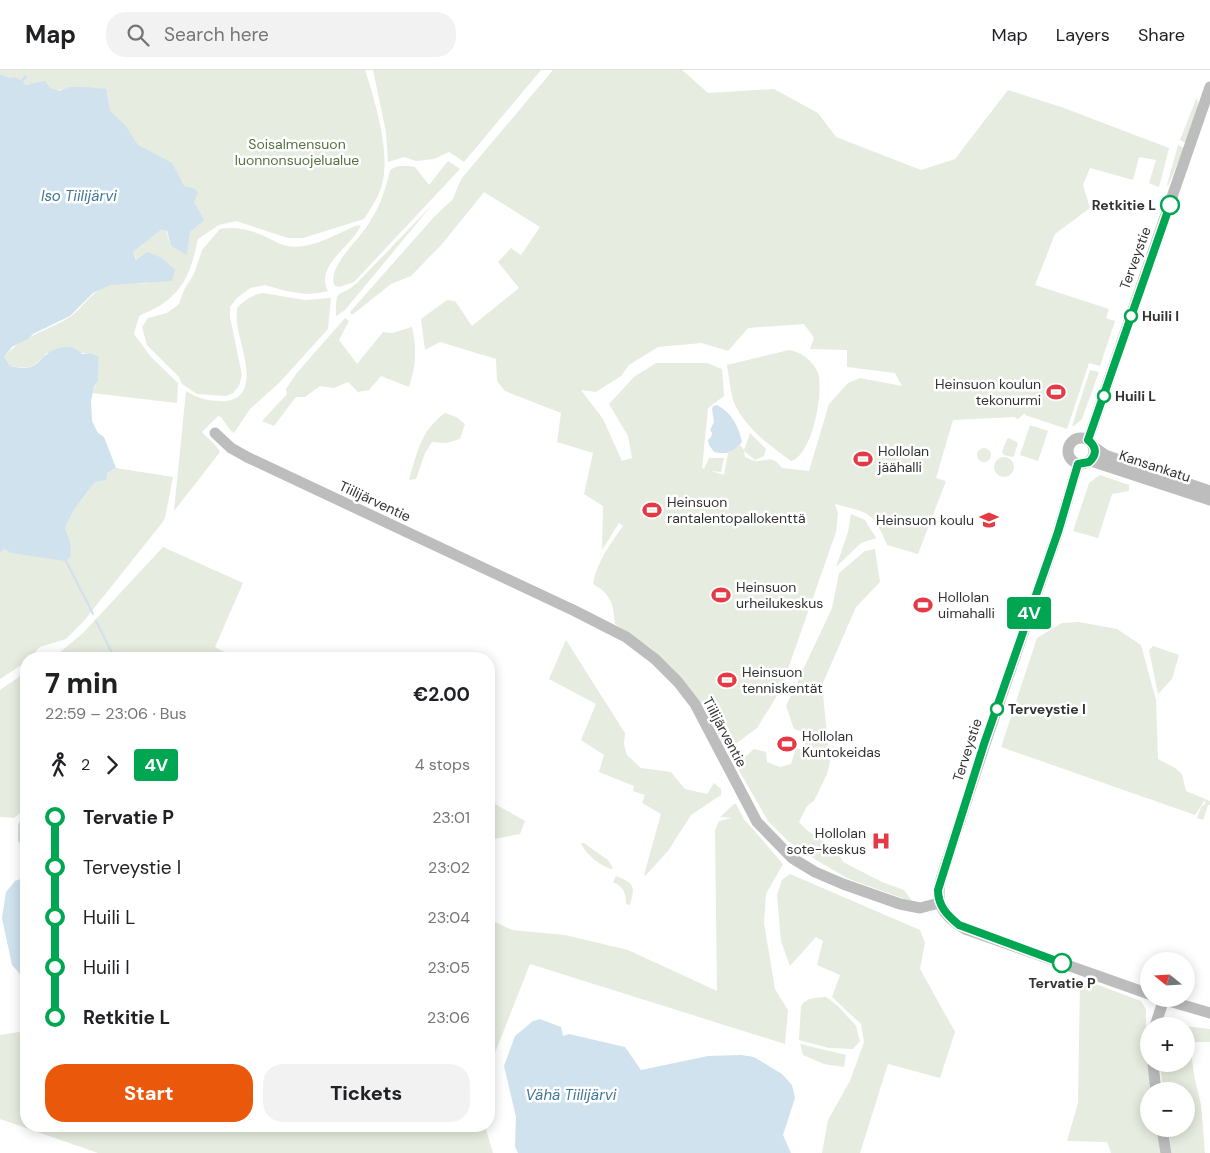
<!DOCTYPE html>
<meta charset="utf-8">
<style>
body{margin:0;font-family:"DM Sans",sans-serif;background:#f2f2f2;color:#202124;height:100vh;display:flex;flex-direction:column;font-size:19px;white-space:nowrap}
*{box-sizing:border-box;margin:0}
p{font-size:16px;color:#757577}
.icon{flex:none;width:28px;height:28px;fill:none;stroke:currentColor;stroke-width:2;stroke-linecap:round;stroke-linejoin:round}
.map{position:relative;flex:1;overflow:hidden}
.details{position:absolute;left:20px;top:582px;width:475px;height:480px;display:flex;flex-direction:column;background:#fff;border-radius:20px;box-shadow:0 2px 12px #0003}
.details>*{flex:none}
.badge{padding:0 10px;border-radius:4px;font-size:18px;line-height:32px}
.needle{width:32px;rotate:288deg}
.buttons{position:absolute;left:1140px;top:882px;display:grid;gap:10px}
.buttons a{display:grid;place-items:center;width:55px;height:55px;border-radius:50%;background:#fff;box-shadow:0 2px 12px #0003;font-size:25px}
.map>.badge{position:absolute;translate:-50% -50%;box-shadow:0 0 0 2px #fff}
.legs{display:flex;align-items:center;gap:8px;height:55px;padding:0 25px;font-size:16px}
.legs p{margin-inline-start:auto}
.summary{display:flex;align-items:center;justify-content:space-between;height:85px;padding:0 25px}
h1{font-size:28px;font-weight:800;line-height:38px}
.cta{display:flex;gap:10px;margin-top:auto;padding:10px 25px}
.cta a{flex:1;height:58px;border-radius:20px;background:#ea580c;color:#fff;font-size:20px;font-weight:800;line-height:58px;text-align:center}
.cta a+a{background:#f2f2f2;color:#202124}
ul{padding:0 25px;list-style:none}
li{display:flex;align-items:center;gap:18px;height:50px;font-size:19px}
li i{display:grid;place-items:center;width:8px;height:100%;margin:0 6px;background:currentColor}
li i::after{content:'';width:12px;height:12px;margin:-6px;border:4px solid;border-radius:50%;background:#fff}
li p{margin-inline-start:auto}
li:first-child i{background:linear-gradient(#0000 50%,currentColor 0)}
li:last-child i{background:linear-gradient(currentColor 50%,#0000 0)}
header{display:flex;align-items:center;gap:30px;box-sizing:border-box;height:70px;padding:0 25px;background:#fff;border-bottom:1px solid #e0e0e0}
header strong{font-size:24px}
nav{display:flex;gap:28px;margin-inline-start:auto;font-size:18px}
.search{width:350px;height:45px;background:#f2f2f2;display:flex;align-items:center;gap:12px;box-sizing:border-box;padding:0 18px;border-radius:20px;color:#757577;font-size:19px}
.map>svg:first-child{display:block}
</style>
<header>
<strong>Map</strong>
<div class="search"><svg class="icon" aria-label="search" viewBox="0 0 24 24"><circle cx="10" cy="10" r="6"/><path d="M15 15l6 6"/></svg>Search here</div>
<nav><a>Map</a><a>Layers</a><a>Share</a></nav>
</header>
<div class="map">
<svg width="1210" height="1083" viewBox="0 0 1210 1083">
<rect width="100%" height="100%" fill="#fff"/>
<path fill="#e6ecdf" fill-rule="evenodd" d="M0 0H365C375 31 392 86 381 118 377 130 370 139 364 149L303 168H288L236 151 219 155 198 169C193 191 188 213 170 228 162 236 149 241 139 246L134 264 151 287 178 313 177 333 92 323 98 310 99 287 91 283H47C33 298 30 299 10 296L4 287C22 266 47 261 70 247 84 237 91 221 109 215 120 211 136 214 148 213L133 182 161 160 166 161 171 176 190 162 200 149 190 122 140 78 61 19 59 21 29 14 25 15 22 12 23 6 20 10 10 8 0 4Z
M373 0H541L464 92 449 82 434 89 416 91 404 87 388 92 386 62Z
M553 0H682L708 23 774 19 818 43 836 67 921 100 955 89 1008 20 1064 38 1169 78 1159 117 1149 113 1156 90 1139 87 1133 110 1090 98 1083 115 1090 138 1055 164 1035 215 1109 239 1106 248 1115 251 1100 296 1089 293 1067 359 1025 345V343L1018 349 1014 347 953 350 936 408 946 411 918 484 887 475C873 441 869 443 835 434L838 443 836 462 782 616 775 629 757 658 730 678 722 673 706 640 673 599 652 579 615 554C613 534 612 525 593 514 596 493 611 473 623 456L619 453 602 480 603 436 584 424 593 383 557 372 561 343 505 321 497 311 496 289 440 272 425 280 421 249 447 230 455 231 472 256 519 218 498 192 511 178 521 185 540 157 484 122 442 174 411 206 391 214 352 245 350 242 433 148 453 129 458 116 462 108ZM804 254 814 268 810 279 847 280V297L895 303 902 316 860 308 848 313 829 334 809 401 782 398C772 385 769 391 756 391 753 391 748 388 745 387L744 381 755 390 764 386 766 379 750 363 744 380 740 375 728 383 724 405 711 401 721 402 724 388H709L704 399 702 398 708 338 724 326 722 299 707 293H656L634 307 609 334 628 366 632 388 622 391 603 349 581 320 596 322 621 306 629 295 658 277 702 273 728 281 748 258Z
M1197 27 1198 36 1186 73 1180 70Z
M1178 75 1184 78 1168 116 1167 115Z
M448 91 460 99 354 212 339 217 334 215C328 194 361 169 371 150 381 134 386 118 390 100 398 95 405 95 415 97L429 115Z
M432 135 345 240 336 246C336 214 338 230 357 213Z
M361 155C353 176 314 195 328 221L319 223 306 224 286 221 265 215 250 218 237 228 230 237V247L242 305 239 316 233 323 226 326 197 324 182 314 179 307 147 275 142 257 148 248 167 243 179 234 184 220 194 204 202 180 220 159C236 156 251 160 266 167 273 170 280 175 288 176 310 180 335 165 355 156Z
M263 223 305 230 331 228 328 259 280 312 250 339 234 363 231 361 221 347 218 346 202 362C208 369 216 374 220 382L174 441 186 321C197 328 208 331 222 331 264 331 240 276 237 254 236 249 237 243 237 238 245 230 252 225 263 223Z
M345 248 349 251 339 270 357 294 383 262 392 263 412 257C417 280 416 295 409 317L381 306 369 320 358 322 348 312 334 318 320 316 305 327H296L274 356 262 351 287 324 286 319 296 304Z
M789 280C802 282 813 291 818 303 824 322 812 386 791 391 769 375 743 356 733 330 730 319 729 307 727 295Z
M1090 300 1099 302 1082 349 1074 356H1072Z
M445 343 456 347 465 354 460 369 446 373 432 372 425 383 416 409 409 410C417 383 421 360 445 343Z
M1030 355 1048 361 1038 391 1020 385Z
M1009 368 1018 373 1014 386 1012 387 1004 385 1002 382 1007 369Z
M977 385a7 7 0 1 1 14 0a7 7 0 1 1-14 0Z
M994 397a10 10 0 1 1 20 0a10 10 0 1 1-20 0Z
M116 398 173 407 165 448 162 453 83 552 66 569 40 577 29 589H26L23 594 0 609V483L5 479 70 471 65 458 75 438 95 412 103 410 107 403Z
M1100 405 1129 415V421L1112 424 1098 468 1073 461 1089 413Z
M851 444 865 450 876 468 861 473 836 497 848 462Z
M163 477 243 513 215 577 238 589H52L83 563Z
M875 479 880 512 856 537 822 615 830 692 827 704 814 731 807 736 799 752 808 761 837 780 843 792 882 812 904 820 913 832 849 809 821 793 789 772 768 751 736 695 754 679 766 682 767 692 780 697 791 694 796 678 803 680 808 664 794 659 786 636 832 538 839 503 865 481Z
M1079 552 1117 559 1141 575 1156 630 1158 689 1175 698 1182 704 1186 721 1210 731V735H1208L1203 750 1197 748 1201 737 1205 734V730L1195 745 1001 677 1037 568 1062 553Z
M566 570 625 663 624 674 627 685 641 698 671 702 685 719 707 724 714 713 721 719V725L691 745 668 781 646 805H644L661 744 642 733 645 725 633 721 634 716 599 702 604 685 581 670 596 634 549 609Z
M1153 576 1179 585 1172 609 1158 624 1149 580Z
M26 602V738L14 748 0 747V620Z
M495 734 525 751 520 764 489 770V741Z
M734 734H736L744 749 783 794 766 824 764 853 775 919 788 940 785 974 530 894 489 998V849L512 860 565 865 628 880 717 921 715 760 719 751 732 748 720 747Z
M581 773H584L608 790 613 798 611 799C601 796 584 783 581 773Z
M790 804 920 860 925 873 920 899 955 962 940 1008 888 994 860 1083H822L828 1050 850 1011 864 972 861 954 832 927 840 905 817 895 823 871 816 867 790 896 781 871 777 825 782 810Z
M616 806C635 814 635 815 630 835L626 834C626 823 624 817 613 812Z
M1085 910 1141 931 1146 940V983L1152 1021H1149V1059H1158L1161 1083H1111L1107 1072 1067 1071 1078 1033 1080 913Z
M826 927 838 936 856 956 860 971 853 979 829 978 799 970 801 936C806 927 816 928 826 927Z
M1184 956 1210 959V972H1190L1194 1005 1201 1035 1205 1083H1172L1168 1059H1186V1021H1163L1160 994H1186V956Z
M19 962 26 965V1056H485L493 1083H98L0 1049V965Z
M800 974 846 985 844 997 824 994 803 985Z"/>
<path fill="#cfe2ee" d="M0 4 10 8 14 7 20 10 25 5 28 7 23 11 25 15 45 11 50 18 59 21 70 17H85L106 19 110 41 125 55 138 75 172 93 184 116 195 119 198 123 194 132 204 150 190 162 187 185 171 176 167 161 161 160 133 182 136 190 147 182 162 188 175 200 172 211 110 215 93 223 70 246 33 264 28 269 12 277 4 287 10 296C16 297 24 299 30 297 38 295 40 289 46 285 56 276 73 273 82 284L91 283 99 287 98 311 94 317 91 331 92 351 98 363 104 367 116 398 107 403 106 410 95 412 75 438 65 458 70 471 71 486 66 491 11 483 5 479 0 483Z
M717 335C732 343 739 357 742 372 733 382 727 385 714 382L709 375 708 370 711 367 712 363 710 360 714 352 712 339 713 336Z
M26 738V781L18 771V755Z
M26 807V911L12 895 2 848 6 822 15 811Z
M540 949 561 957 563 966 569 964 625 977 641 1000 708 986 741 985 754 987 782 1004 792 1015 795 1028 783 1065 791 1083H518L515 1076 516 1047 504 996 515 966 533 951Z"/>
<g fill="none" stroke-linecap="round" stroke-linejoin="round">
<path stroke="#cfe2ee" stroke-width="2" d="M66 491 93 544
M96 551 115 589"/>
<path stroke="#bdbdbd" stroke-width="11" d="M215 363 231 378 247 387 575 541 626 567 655 589 678 612 695 634 757 752 792 788 815 802 843 814 900 834 920 838 939 833
M1068 381a13 13 0 1 1 26 0a13 13 0 1 1-26 0Z
M1088 370 1210 17
M1094 377 1105 385 1210 421
M1091 391 1210 430
M1078 394 1058 462 985 674 942 806C934 832 941 845 965 859L1149 924
M1162 929 1210 943
M1155 956 1164 929
M1153 994 1156 1021
M1162 1059 1166 1083"/>
</g>
<g fill="none" stroke-linecap="round" stroke-linejoin="round">
<g stroke="#fff" stroke-width="11">
<path id="line-1" d="M1062 893 959 855C947 845 938 836 938 820L984 674 1058 462 1078 394 1089 392C1097 385 1097 377 1088 370L1170 135"/>
</g>
<use href="#line-1" stroke="#00a651" stroke-width="8"/>
</g>
<defs>
<g id="stadium-bare" transform="scale(1.5)"><path d="M0-5a6.5 5 0 1 0 0 10a6.5 5 0 1 0 0-10ZM-3.5-1.8h7v3.6h-7Z" fill="#e63946" stroke="#fff" stroke-width="2.5" paint-order="stroke"/></g>
<g id="school-bare" transform="scale(1.5)"><path d="M0-5L7-2L0 1L-7-2ZM-4 1L0 2.5L4 1V4Q0 6-4 4Z" fill="#e63946" stroke="#fff" stroke-width="2.5" paint-order="stroke"/></g>
<g id="hospital-bare" transform="scale(1.5)"><path d="M-5-5h3v3.5h4V-5h3V5h-3V1.5h-4V5h-3Z" fill="#e63946" stroke="#fff" stroke-width="2.5" paint-order="stroke"/></g>
</defs>
<g fill-rule="evenodd">
<use href="#stadium-bare" x="1056" y="322"/>
<use href="#stadium-bare" x="863" y="389"/>
<use href="#stadium-bare" x="652" y="440"/>
<use href="#school-bare" x="989" y="450"/>
<use href="#stadium-bare" x="721" y="525"/>
<use href="#stadium-bare" x="923" y="535"/>
<use href="#stadium-bare" x="727" y="610"/>
<use href="#stadium-bare" x="787" y="674"/>
<use href="#hospital-bare" x="881" y="771"/>
</g>
<g fill="#fff" stroke="#00a651" stroke-width="2.5">
<circle cx="1170" cy="135" r="9"/>
<circle cx="1131" cy="246" r="6"/>
<circle cx="1104" cy="326" r="6"/>
<circle cx="997" cy="639" r="6"/>
<circle cx="1062" cy="893" r="9"/>
</g>
<g text-anchor="middle" dominant-baseline="central" stroke-width="5" stroke-linejoin="round" paint-order="stroke">
<g font-size="14" fill="#56703f" stroke="#fff">
<text x="297" y="74">Soisalmensuon<tspan x="297" dy="16">luonnonsuojelualue</tspan></text>
</g>
<g font-size="14" font-weight="bold" fill="#333" stroke="#fff" text-anchor="start">
<text x="1156" y="135" text-anchor="end">Retkitie L</text>
<text x="1142" y="246">Huili I</text>
<text x="1115" y="326">Huili L</text>
<text x="1008" y="639">Terveystie I</text>
<text x="1062" y="913" text-anchor="middle">Tervatie P</text>
</g>
<g font-size="14" fill="#333" stroke="#fff">
<text transform="translate(1135 188) rotate(-70)">Terveystie</text>
<text transform="translate(1155 396) rotate(18)">Kansankatu</text>
<text transform="translate(375 431) rotate(25)">Tiilijärventie</text>
<text transform="translate(725 662) rotate(62)">Tiilijärventie</text>
<text transform="translate(967 680) rotate(-72)">Terveystie</text>
</g>
<g font-size="14" fill="#333" stroke="#fff" text-anchor="start">
<text x="1041" y="314" text-anchor="end">Heinsuon koulun<tspan x="1041" dy="16">tekonurmi</tspan></text>
<text x="878" y="381">Hollolan<tspan x="878" dy="16">jäähalli</tspan></text>
<text x="667" y="432">Heinsuon<tspan x="667" dy="16">rantalentopallokenttä</tspan></text>
<text x="974" y="450" text-anchor="end">Heinsuon koulu</text>
<text x="736" y="517">Heinsuon<tspan x="736" dy="16">urheilukeskus</tspan></text>
<text x="938" y="527">Hollolan<tspan x="938" dy="16">uimahalli</tspan></text>
<text x="742" y="602">Heinsuon<tspan x="742" dy="16">tenniskentät</tspan></text>
<text x="802" y="666">Hollolan<tspan x="802" dy="16">Kuntokeidas</tspan></text>
<text x="866" y="763" text-anchor="end">Hollolan<tspan x="866" dy="16">sote-keskus</tspan></text>
</g>
<g font-size="15" font-style="italic" fill="#3f7597" stroke="#fff">
<text x="79" y="126">Iso Tiilijärvi</text>
<text x="571" y="1025">Vähä Tiilijärvi</text>
</g>
</g>
</svg>
<div class="buttons">
<a><svg class="needle" viewBox="-14 -14 28 28"><path d="M0-13l5 13h-10z" fill="#e53935"/><path d="M0 13l5-13h-10z" fill="#757577"/></svg></a>
<a>+</a>
<a>−</a>
</div>
<b class="badge" style="left:1029px;top:543px;background:#00a651;color:#fff">4V</b>
<section class="details">
<div class="summary"><div><h1>7 min</h1><p>22:59 – 23:06 · Bus</p></div><b>€2.00</b></div>
<div class="legs"><svg class="icon" aria-label="walk" viewBox="0 0 24 24"><circle cx="13" cy="4" r="2"/><path d="M13 8l-2 6 4 7M11 14l-3 7M7 12l3-4h3l4 4"/></svg>2<svg class="icon" aria-label="forward" viewBox="0 0 24 24"><path d="M9 5l7 7-7 7"/></svg><b class="badge" style="background:#00a651;color:#fff">4V</b><p>4 stops</p></div>
<ul>
<li><i style="color:#00a651"></i><b>Tervatie P</b><p>23:01</p></li>
<li><i style="color:#00a651"></i><span>Terveystie I</span><p>23:02</p></li>
<li><i style="color:#00a651"></i><span>Huili L</span><p>23:04</p></li>
<li><i style="color:#00a651"></i><span>Huili I</span><p>23:05</p></li>
<li><i style="color:#00a651"></i><b>Retkitie L</b><p>23:06</p></li>
</ul>
<div class="cta"><a>Start</a><a>Tickets</a></div>
</section>
</div>
